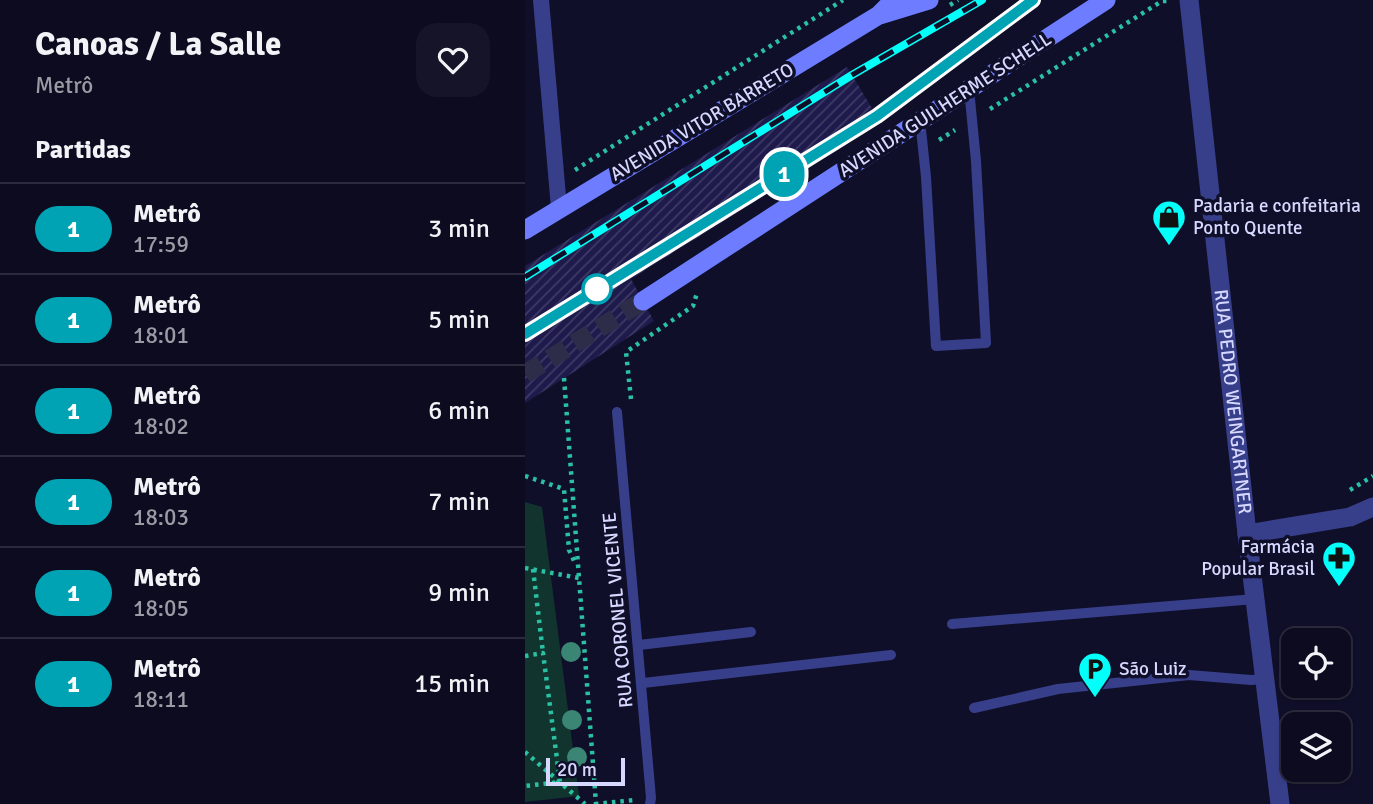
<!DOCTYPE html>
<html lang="pt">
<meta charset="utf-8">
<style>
body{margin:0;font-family:Signika,sans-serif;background:#151428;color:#f1f3f6;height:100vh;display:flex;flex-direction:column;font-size:26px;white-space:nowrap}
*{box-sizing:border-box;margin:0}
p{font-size:23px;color:#9a9ba4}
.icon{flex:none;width:38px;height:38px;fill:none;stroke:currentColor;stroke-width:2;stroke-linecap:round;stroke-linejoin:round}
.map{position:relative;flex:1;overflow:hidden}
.panel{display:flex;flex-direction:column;background:#0c0b1f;width:525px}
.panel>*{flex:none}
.badge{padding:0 14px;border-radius:23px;font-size:24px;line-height:46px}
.buttons{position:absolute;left:756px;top:628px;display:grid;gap:14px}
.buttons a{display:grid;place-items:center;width:70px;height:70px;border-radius:14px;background:#0c0b1f;box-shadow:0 2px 5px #0004,0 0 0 2px #2c2b3d;font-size:35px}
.scale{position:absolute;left:21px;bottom:18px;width:79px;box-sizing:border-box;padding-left:7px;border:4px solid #d7d8ff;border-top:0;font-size:19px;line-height:24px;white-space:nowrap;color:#d7d8ff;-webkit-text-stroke:5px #100f29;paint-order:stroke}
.map>.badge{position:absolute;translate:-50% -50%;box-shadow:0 0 0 4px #fff}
h2{padding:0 35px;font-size:26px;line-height:63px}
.round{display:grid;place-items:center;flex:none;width:74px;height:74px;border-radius:21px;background:#151428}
.summary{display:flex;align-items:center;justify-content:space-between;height:119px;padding:0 35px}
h1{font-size:33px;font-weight:700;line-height:52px}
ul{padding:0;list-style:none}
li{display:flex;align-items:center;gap:21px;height:91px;padding:0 35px;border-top:2px solid #2c2b3d}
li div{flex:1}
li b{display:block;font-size:26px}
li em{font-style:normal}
li .badge{min-width:77px;font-weight:700;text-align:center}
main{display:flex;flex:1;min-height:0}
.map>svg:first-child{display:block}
</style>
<main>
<section class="panel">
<div class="summary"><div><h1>Canoas / La Salle</h1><p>Metrô</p></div><a class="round"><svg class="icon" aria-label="heart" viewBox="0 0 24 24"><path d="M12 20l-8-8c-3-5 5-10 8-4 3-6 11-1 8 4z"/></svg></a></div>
<h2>Partidas</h2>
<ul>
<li><span class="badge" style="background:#00a3b4;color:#fff">1</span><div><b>Metrô</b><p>17:59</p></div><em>3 min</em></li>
<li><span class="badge" style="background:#00a3b4;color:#fff">1</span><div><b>Metrô</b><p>18:01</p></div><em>5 min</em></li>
<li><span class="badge" style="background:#00a3b4;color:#fff">1</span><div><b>Metrô</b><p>18:02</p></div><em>6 min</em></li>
<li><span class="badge" style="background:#00a3b4;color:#fff">1</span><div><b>Metrô</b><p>18:03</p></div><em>7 min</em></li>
<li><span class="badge" style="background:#00a3b4;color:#fff">1</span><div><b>Metrô</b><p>18:05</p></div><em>9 min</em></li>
<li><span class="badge" style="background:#00a3b4;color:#fff">1</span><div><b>Metrô</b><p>18:11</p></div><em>15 min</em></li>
</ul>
</section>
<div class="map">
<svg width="848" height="804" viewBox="0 0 848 804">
<defs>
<pattern id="building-hatch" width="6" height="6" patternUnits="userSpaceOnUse" patternTransform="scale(1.75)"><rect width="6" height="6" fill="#1e1a4b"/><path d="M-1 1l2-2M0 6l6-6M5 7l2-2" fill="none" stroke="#3e3b66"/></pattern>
</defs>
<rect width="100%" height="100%" fill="#100f29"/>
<path fill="#12342e" d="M0 502 17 507 54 796 0 802Z"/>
<path fill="url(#building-hatch)" d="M322 67 356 123 106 279 129 321 0 403V266Z"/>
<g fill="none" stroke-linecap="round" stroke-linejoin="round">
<path stroke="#2e2d49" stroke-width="19" stroke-dasharray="19 10" stroke-linecap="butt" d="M0 374 118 301"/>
<path stroke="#2ac0a4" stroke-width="4.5" stroke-dasharray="3.5 5" stroke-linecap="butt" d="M425 5 433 0
M465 109 637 1H642
M414 140 430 130
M50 170 318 0
M39 378 71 804
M106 399 101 352 168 306 172 293
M0 476 39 489 44 550 51 565
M825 490 848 476
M0 568 54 578
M8 569 18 653
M0 656 18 653 35 782 0 786
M0 752 60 804
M70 804 110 800"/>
<path stroke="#383f8a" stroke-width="10" d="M395 120 401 177 411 346 461 343 451 161 444 89
M92 412 126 798 125 804
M427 624 730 599
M114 645 226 632
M118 683 366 655
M449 708 533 689 664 675 726 680 740 679"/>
<path stroke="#383f8a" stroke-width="16" d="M16 0 34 208"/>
<g stroke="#383f8a" stroke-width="19">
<path id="s1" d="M664 0 722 534 755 804"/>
<path d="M722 534 825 517 848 507"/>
</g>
<path stroke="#6e7dff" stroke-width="19" d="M355 15 404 0
M0 230 354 15 369 0
M118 301 581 0"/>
<g stroke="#03fff9" stroke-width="8">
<path id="rail" d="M0 277 327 75 457 0
M0 334 352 116 508 0"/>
</g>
<use href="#rail" stroke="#100f29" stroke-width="5" stroke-dasharray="16" stroke-linecap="butt"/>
</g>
<g fill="#3a8574">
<circle cx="46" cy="652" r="10"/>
<circle cx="47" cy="720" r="10"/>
<circle cx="52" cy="757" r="10"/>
</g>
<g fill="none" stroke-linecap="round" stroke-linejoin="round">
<g stroke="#fff" stroke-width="16">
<path id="line" d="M0 334 352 116 508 0"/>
</g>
<use href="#line" stroke="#00a3b4" stroke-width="10"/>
</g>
<defs>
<g id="shop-pin" transform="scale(1.75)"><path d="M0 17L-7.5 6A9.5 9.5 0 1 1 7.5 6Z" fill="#03fff9" stroke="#100f29"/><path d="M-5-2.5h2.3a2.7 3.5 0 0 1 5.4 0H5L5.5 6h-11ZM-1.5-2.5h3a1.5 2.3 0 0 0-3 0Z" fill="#111"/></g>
<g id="pharmacy-pin" transform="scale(1.75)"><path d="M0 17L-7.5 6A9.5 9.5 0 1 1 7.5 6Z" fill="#03fff9" stroke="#100f29"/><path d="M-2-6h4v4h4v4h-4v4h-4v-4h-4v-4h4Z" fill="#111"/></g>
<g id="parking-pin" transform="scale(1.75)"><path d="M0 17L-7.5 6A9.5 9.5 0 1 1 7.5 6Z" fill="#03fff9" stroke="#100f29"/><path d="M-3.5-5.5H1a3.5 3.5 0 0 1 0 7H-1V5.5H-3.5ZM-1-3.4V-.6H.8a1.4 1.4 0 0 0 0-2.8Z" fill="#111"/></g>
</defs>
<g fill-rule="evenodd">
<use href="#shop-pin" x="644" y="217"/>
<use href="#pharmacy-pin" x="814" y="558"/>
<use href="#parking-pin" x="570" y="669"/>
</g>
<circle fill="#fff" stroke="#00a3b4" stroke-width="3.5" cx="72" cy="289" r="14"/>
<g text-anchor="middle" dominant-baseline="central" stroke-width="7" stroke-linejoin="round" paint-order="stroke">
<g font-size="19" fill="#d7d8ff" stroke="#100f29">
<text transform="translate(420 105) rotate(-33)">AVENIDA GUILHERME SCHELL</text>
<text transform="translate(177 122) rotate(-31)">AVENIDA VITOR BARRETO</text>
<text stroke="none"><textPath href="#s1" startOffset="404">RUA PEDRO WEINGARTNER</textPath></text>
<text transform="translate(93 610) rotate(-95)">RUA CORONEL VICENTE</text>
</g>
<g font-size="19" fill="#d7d8ff" stroke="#100f29" text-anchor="start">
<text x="668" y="206">Padaria e confeitaria<tspan x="668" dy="22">Ponto Quente</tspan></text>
<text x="790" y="547" text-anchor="end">Farmácia<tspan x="790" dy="22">Popular Brasil</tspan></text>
<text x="594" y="669">São Luiz</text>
</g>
</g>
</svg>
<div class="buttons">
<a><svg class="icon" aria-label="locate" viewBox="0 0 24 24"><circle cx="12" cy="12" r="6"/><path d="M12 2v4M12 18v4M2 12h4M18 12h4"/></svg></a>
<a><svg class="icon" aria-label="layers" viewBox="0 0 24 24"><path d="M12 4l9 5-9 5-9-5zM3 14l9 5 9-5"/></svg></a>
</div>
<div class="scale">20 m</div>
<b class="badge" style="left:259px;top:174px;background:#00a3b4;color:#fff">1</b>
</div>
</main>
